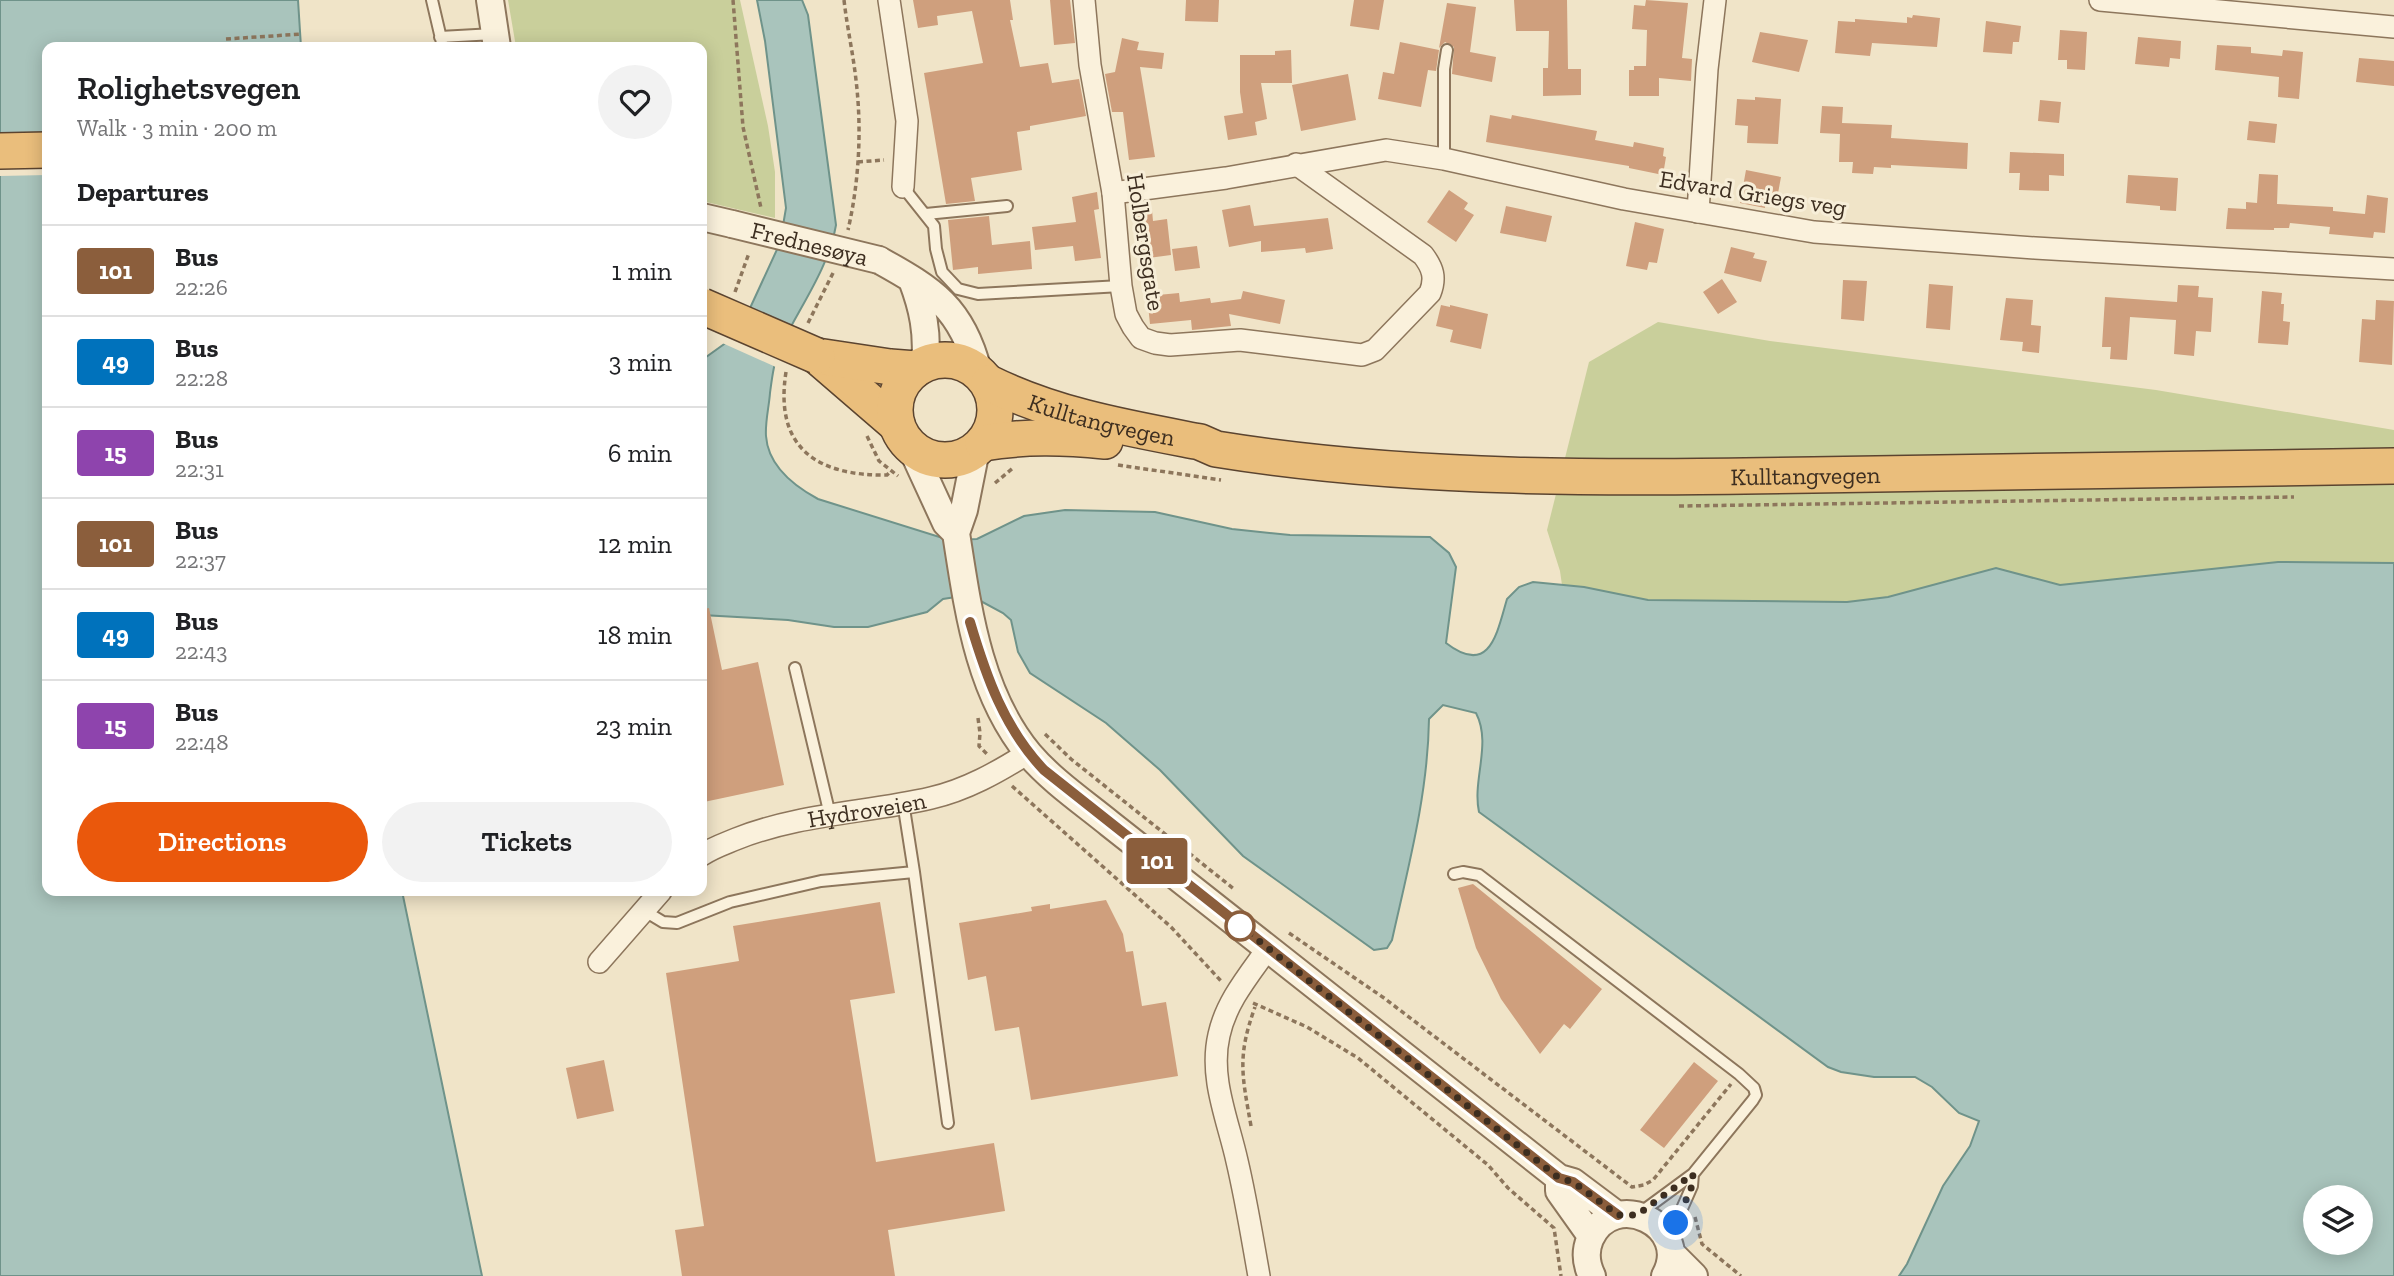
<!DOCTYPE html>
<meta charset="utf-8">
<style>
body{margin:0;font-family:"Zilla Slab",serif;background:#f2f2f2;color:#202124;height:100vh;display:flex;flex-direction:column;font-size:26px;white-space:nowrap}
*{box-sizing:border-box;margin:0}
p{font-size:23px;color:#757577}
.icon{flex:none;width:38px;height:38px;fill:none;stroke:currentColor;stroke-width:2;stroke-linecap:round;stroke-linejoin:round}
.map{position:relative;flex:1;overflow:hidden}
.drawer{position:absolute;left:42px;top:42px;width:665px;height:854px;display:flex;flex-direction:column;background:#fff;border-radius:14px;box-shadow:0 4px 18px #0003}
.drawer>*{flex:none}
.badge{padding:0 14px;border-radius:5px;font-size:24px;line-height:46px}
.fabs{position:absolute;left:2303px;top:1185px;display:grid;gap:14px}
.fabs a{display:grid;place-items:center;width:70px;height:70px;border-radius:50%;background:#fff;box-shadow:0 4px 18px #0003;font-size:35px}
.you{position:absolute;width:35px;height:35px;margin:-18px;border:5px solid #fff;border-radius:50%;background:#1a73e8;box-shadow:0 0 0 10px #1a73e833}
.map>.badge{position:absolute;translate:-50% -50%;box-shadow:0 0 0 4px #fff}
h2{padding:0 35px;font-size:26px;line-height:63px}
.round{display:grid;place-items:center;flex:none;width:74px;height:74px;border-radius:37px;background:#f2f2f2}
.summary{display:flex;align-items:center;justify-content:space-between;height:119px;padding:0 35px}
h1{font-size:33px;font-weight:600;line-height:52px}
.primary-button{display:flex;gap:14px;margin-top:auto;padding:14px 35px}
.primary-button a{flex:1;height:80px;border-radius:42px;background:#ea580c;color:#fff;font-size:28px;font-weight:600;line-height:80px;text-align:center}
.primary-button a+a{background:#f2f2f2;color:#202124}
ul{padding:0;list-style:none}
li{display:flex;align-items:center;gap:21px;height:91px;padding:0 35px;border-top:2px solid #e0e0e0}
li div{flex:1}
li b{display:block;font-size:26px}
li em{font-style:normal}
li .badge{min-width:77px;font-weight:700;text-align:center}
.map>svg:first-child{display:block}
</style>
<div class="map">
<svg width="2394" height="1276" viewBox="0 0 2394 1276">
<rect width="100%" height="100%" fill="#f0e4c8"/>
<path fill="#c9cf9b" d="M508 0H740L768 126 775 172V218L702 201V47H516Z
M1658 322 1770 341 2156 390 2394 430V563L2278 562 2060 585 1996 568 1888 597 1847 602 1648 600 1584 587 1562 585 1560 571 1547 530 1589 362Z"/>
<path fill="#a9c4bc" stroke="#6f938a" stroke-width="2" fill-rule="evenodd" d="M0 0H298L301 47H47V891H402L482 1276H0Z
M757 0H802L808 15 836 225C828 270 800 306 781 346 774 360 772 378 770 393 769 407 765 422 766 436 768 465 794 486 818 499L949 540 977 539 1024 516 1065 510 1155 512 1232 529 1290 535 1430 537 1449 553 1456 567 1446 643C1490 677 1497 633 1507 599L1519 587 1533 582 1584 587 1648 600 1847 602 1888 597 1996 568 2060 585 2278 562 2394 563V1276H1899L1907 1264 1943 1186 1970 1146 1979 1121 1959 1113 1932 1087 1915 1077H1874L1841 1072 1828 1067 1479 812C1472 780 1492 744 1476 713L1443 705 1429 719C1428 794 1408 868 1392 940L1387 948 1374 950 1243 856 1160 770 1122 737 1106 723 1030 673 1018 652 1011 620 1003 613 977 599 962 596 943 599 927 612 868 627H834L788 620 702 615V360L727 342 745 319 780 243 786 208 765 41ZM2315 1197H2361V1242H2315Z"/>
<path fill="#f0e4c8" d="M47 134V175L0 176V135Z
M742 317 782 351 778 368 720 342Z"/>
<path fill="#cf9f7d" d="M913 0H1010L1013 20H1010L1020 67 1048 63 1052 83 1079 79 1086 116 1030 126V130L1017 132 1022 170 971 178 975 201 946 204 924 73 983 63 972 11 937 16 938 25 918 28Z
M1050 0H1070L1075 43 1054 45Z
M1186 0H1219L1218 22 1185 21Z
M1354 0H1384L1379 30 1350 26Z
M1514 0H1567L1568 69H1581V95L1543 96V68H1548L1549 31H1516Z
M1646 0 1688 3 1682 58 1692 59 1691 81 1659 78V96H1629V70H1634V66H1646L1647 30 1632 29 1634 5 1645 6Z
M1447 3 1476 7 1470 52 1496 57 1492 82 1452 74 1454 47 1445 42 1439 48Z
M1913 15 1940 18 1937 47 1872 43 1870 56 1835 53 1838 21 1855 22V19L1907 23V17L1912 18Z
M1986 21 2021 26 2019 42H2013L2012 54 1983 52Z
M2060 30 2087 32 2085 70 2067 69V60H2058Z
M1760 32 1808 40 1799 72 1752 62Z
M2138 37 2181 41 2180 59 2170 58 2169 67 2135 64Z
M1122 38 1139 42 1137 50 1164 53 1162 69 1140 67 1155 157 1129 160 1123 112H1112L1105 74 1115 72Z
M1400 42 1439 50 1436 71 1428 70 1421 107 1378 99 1383 72 1394 74Z
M2217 45 2251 47V53L2282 56 2283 50 2303 52 2299 99 2278 97 2279 77 2215 70Z
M1291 50 1292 83H1261L1267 119 1255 122 1257 135 1228 140 1224 116 1243 113 1240 92V55H1275V51Z
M2359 58 2394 61V86L2356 82Z
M1348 74 1356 120 1301 131 1292 85Z
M1755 97 1781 99 1778 144 1747 143 1748 126 1735 125 1737 99 1755 100Z
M2040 100 2061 102 2059 123 2038 121Z
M1822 106 1843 107 1842 123 1892 125 1891 138 1968 143 1967 169 1891 165V168L1874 167 1873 174 1852 173 1853 162H1839L1840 134 1820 133Z
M1490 115 1511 119 1512 115 1597 131 1595 140 1633 147 1634 142 1664 148 1663 156 1666 157 1663 175 1629 168V166L1486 142Z
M2249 121 2277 124 2275 143 2247 140Z
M2010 152 2064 154V176L2049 175V191L2019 190 2020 173H2009Z
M1746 170 1781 177 1776 204 1765 202V208L1740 203Z
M2259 174 2278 175 2277 204 2333 207V211L2365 214 2367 195 2388 198 2385 233 2374 232 2373 238 2329 234 2330 227 2290 223 2289 228H2274V230L2226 229 2228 208 2246 209V202L2257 203Z
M2128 175 2178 178 2176 211 2160 210V206L2126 203Z
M1449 190 1468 203 1464 209 1474 215 1456 242 1427 222Z
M1097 192 1099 209 1094 210 1101 258 1075 261 1073 246 1035 250 1032 227 1076 222 1072 197Z
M1250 205 1254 226 1328 218 1333 249 1306 253 1305 248 1261 252V241L1229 247 1222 210Z
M1506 206 1552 216 1546 242 1500 233Z
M1152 210 1153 221 1167 219 1171 255 1141 259 1136 212Z
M989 216 992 245 1030 241 1032 269 978 274V267L953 270 948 220Z
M1635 222 1664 229 1657 263 1649 262 1647 270 1626 266Z
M1197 246 1200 268 1175 271 1172 249Z
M1731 247 1755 253 1753 258 1767 261 1761 282 1724 273Z
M1722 279 1737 302 1718 314 1703 292Z
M1843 280 1867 281 1864 321 1841 319Z
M1929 284 1953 286 1950 330 1926 328Z
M2178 285 2199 286 2198 297 2213 298 2211 332 2196 331 2194 356 2174 354 2176 320 2130 317 2127 360 2110 359 2111 347H2102L2105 297 2177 302Z
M1243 291 1285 300 1280 324 1229 314 1231 326 1192 330 1191 320 1150 324 1147 296 1179 293 1180 302 1210 298 1211 303 1241 299Z
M2262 291 2282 293 2281 304H2284L2283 321 2290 322 2288 345 2258 343Z
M2006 298 2033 300 2031 325 2041 326 2039 353 2022 351 2023 342 2000 340Z
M2376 300 2394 301 2392 365 2359 362 2362 319 2375 320Z
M1441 305 1450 307V305L1488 314 1481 349 1450 342 1453 330 1436 326Z
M709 608 722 670 758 662 784 785 704 802 702 792V609Z
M1473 884 1602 989 1570 1029 1564 1024 1540 1054 1501 999 1476 948 1458 888Z
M1106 900 1123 934 1126 952 1133 951 1142 1006 1166 1002 1178 1076 1031 1100 1019 1027 995 1031 986 976 968 980 959 923 1032 911 1031 907 1050 904V909Z
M880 902 895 993 850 1000 876 1162 994 1143 1005 1211 888 1230 895 1276H682L675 1230 704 1226 666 973 739 961 733 926Z
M604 1060 614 1111 577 1119 566 1068Z
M1694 1062 1718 1081 1664 1148 1640 1130Z"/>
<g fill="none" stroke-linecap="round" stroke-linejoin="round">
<g stroke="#8d765c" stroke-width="14">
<path id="service" d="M432 0 443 47
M440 37 494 34
M1444 159V69L1447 50
M903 187 934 226 936 249 942 272 958 289 978 294 1121 286
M926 214 1007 206
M795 668 830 815
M903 802 914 872 948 1123
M1454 874 1463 872 1479 875 1739 1074 1754 1088 1756 1095 1753 1100 1693 1174 1640 1213
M643 910 663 922 677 923 730 902 821 881 914 872
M1669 1238 1692 1186 1693 1174"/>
</g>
<g stroke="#8d765c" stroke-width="24">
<g id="minor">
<path d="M889 0 907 121 903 187"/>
<path d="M1084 0 1090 65 1113 193 1121 286 1126 314 1133 327 1141 338 1155 343 1170 345 1240 340 1362 355 1375 350 1430 293C1436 278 1433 268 1423 255L1296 164"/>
<path d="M2100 0 2394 27"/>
<path d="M1113 193 1226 178 1386 150 1444 159 1624 199 1814 232 2035 248 2394 269"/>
<path d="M1698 212 1707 69 1715 0"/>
<path id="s1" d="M702 855C712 848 724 844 736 839 798 814 866 813 931 798 966 790 998 772 1028 753"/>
<path d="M599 962 661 891"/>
<path d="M1259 1276C1252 1237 1246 1199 1237 1161 1228 1120 1209 1078 1219 1035 1226 1002 1249 975 1268 948"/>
</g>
</g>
<g stroke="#8d765c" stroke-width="30">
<path id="tertiary" d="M490 0 497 47
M702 217 732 224
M879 260C933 290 962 308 978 371
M912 280C923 309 928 333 925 364
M911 447 946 523 956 533
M956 533C968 609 978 692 1029 754 1052 781 1083 802 1110 824L1559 1178 1573 1182 1617 1215
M956 533 964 510 976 450
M1559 1178V1191L1591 1236
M1671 1253 1694 1276
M1592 1276C1586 1264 1585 1251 1590 1239 1613 1187 1693 1225 1665 1276"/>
</g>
<g stroke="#5b4430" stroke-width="38">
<g id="trunk">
<path d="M0 151 47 150"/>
<path d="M817 356 897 425"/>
<path d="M817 356 890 367 916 369"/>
<circle cx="945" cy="410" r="50"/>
<path id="s2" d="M989 383C1056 416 1127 428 1200 442L1216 449C1413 481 1615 478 1813 475 2007 472 2200 469 2394 466"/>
<path d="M983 443C1025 436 1063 437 1105 441"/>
</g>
</g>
<path stroke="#8d765c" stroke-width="3.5" stroke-dasharray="5 3.5" stroke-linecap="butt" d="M733 0 743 127 761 208
M844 0C847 27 853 53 856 80 862 130 859 182 848 230
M226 39 302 34
M858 162 884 160
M735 292 749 253
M808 323 834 271
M786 372C774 448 817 476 887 475L891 471
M867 436 879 461 898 476
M1118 465 1221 480
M995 483 1013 468
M1679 506 2294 497
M978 718 980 733 979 746 988 755
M1045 734 1071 759 1234 889
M1012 786 1171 927 1221 981
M1289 933 1384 998 1632 1187 1644 1185 1653 1180 1731 1084
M1253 1003 1307 1027 1358 1058 1488 1165 1508 1188 1554 1228 1561 1276
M1251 1126C1242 1075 1237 1057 1255 1007
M1695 1217 1702 1244 1741 1276"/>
<use href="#service" stroke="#faf1dc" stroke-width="10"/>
<use href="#minor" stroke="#faf1dc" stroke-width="21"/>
<use href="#tertiary" stroke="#faf1dc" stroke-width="26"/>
<use href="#trunk" stroke="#eabe7c" stroke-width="35"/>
<g stroke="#8d765c" stroke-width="30" stroke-linecap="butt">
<g id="tertiary-bridge">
<path id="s3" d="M732 224 879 260"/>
</g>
</g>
<g stroke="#5b4430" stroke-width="38" stroke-linecap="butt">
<path id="trunk-bridge" d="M702 306 817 356"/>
</g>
<use href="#tertiary-bridge" stroke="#faf1dc" stroke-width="26"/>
<use href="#trunk-bridge" stroke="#eabe7c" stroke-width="35"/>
</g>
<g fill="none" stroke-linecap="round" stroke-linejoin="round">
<g stroke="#fff" stroke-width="16">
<path id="line" d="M970 622C986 676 1004 728 1044 770L1559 1178 1573 1182 1618 1215"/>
</g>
<use href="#line" stroke="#8b5e3c" stroke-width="10"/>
<path stroke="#3d2e20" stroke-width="7" stroke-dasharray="0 12.6" d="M1240 926 1559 1178 1573 1182 1618 1215H1637L1693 1174 1692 1186 1676 1223"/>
</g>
<circle fill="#fff" stroke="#8b5e3c" stroke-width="3.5" cx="1240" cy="926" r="14"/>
<g text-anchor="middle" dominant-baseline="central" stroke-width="6" stroke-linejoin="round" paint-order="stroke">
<g font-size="24" fill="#3d2e20" stroke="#f7eed8">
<text transform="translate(1753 193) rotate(9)">Edvard Griegs veg</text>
<text transform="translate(1146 242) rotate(81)">Holbergsgate</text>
<text stroke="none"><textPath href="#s3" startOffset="80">Frednesøya</textPath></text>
<text stroke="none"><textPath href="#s2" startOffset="119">Kulltangvegen</textPath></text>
<text stroke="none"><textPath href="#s2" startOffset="828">Kulltangvegen</textPath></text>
<text stroke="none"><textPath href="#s1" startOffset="172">Hydroveien</textPath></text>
</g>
</g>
</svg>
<div class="fabs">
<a><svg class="icon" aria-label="layers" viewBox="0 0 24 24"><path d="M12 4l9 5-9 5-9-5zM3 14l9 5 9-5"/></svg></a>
</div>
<div class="you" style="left:1676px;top:1223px"></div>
<b class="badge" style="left:1157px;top:861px;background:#8b5e3c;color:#fff">101</b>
<section class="drawer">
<div class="summary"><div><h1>Rolighetsvegen</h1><p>Walk · 3 min · 200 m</p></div><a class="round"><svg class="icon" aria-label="heart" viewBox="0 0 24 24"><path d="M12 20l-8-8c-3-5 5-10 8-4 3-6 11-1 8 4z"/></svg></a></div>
<h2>Departures</h2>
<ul>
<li><span class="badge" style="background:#8b5e3c;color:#fff">101</span><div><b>Bus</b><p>22:26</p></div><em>1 min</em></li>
<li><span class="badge" style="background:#0072bc;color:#fff">49</span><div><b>Bus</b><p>22:28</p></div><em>3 min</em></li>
<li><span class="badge" style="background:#8e44ad;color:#fff">15</span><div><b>Bus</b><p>22:31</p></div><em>6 min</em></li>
<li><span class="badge" style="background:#8b5e3c;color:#fff">101</span><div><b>Bus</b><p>22:37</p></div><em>12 min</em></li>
<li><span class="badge" style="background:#0072bc;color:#fff">49</span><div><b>Bus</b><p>22:43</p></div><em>18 min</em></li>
<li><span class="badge" style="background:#8e44ad;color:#fff">15</span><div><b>Bus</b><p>22:48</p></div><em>23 min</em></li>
</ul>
<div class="primary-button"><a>Directions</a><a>Tickets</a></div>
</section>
</div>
